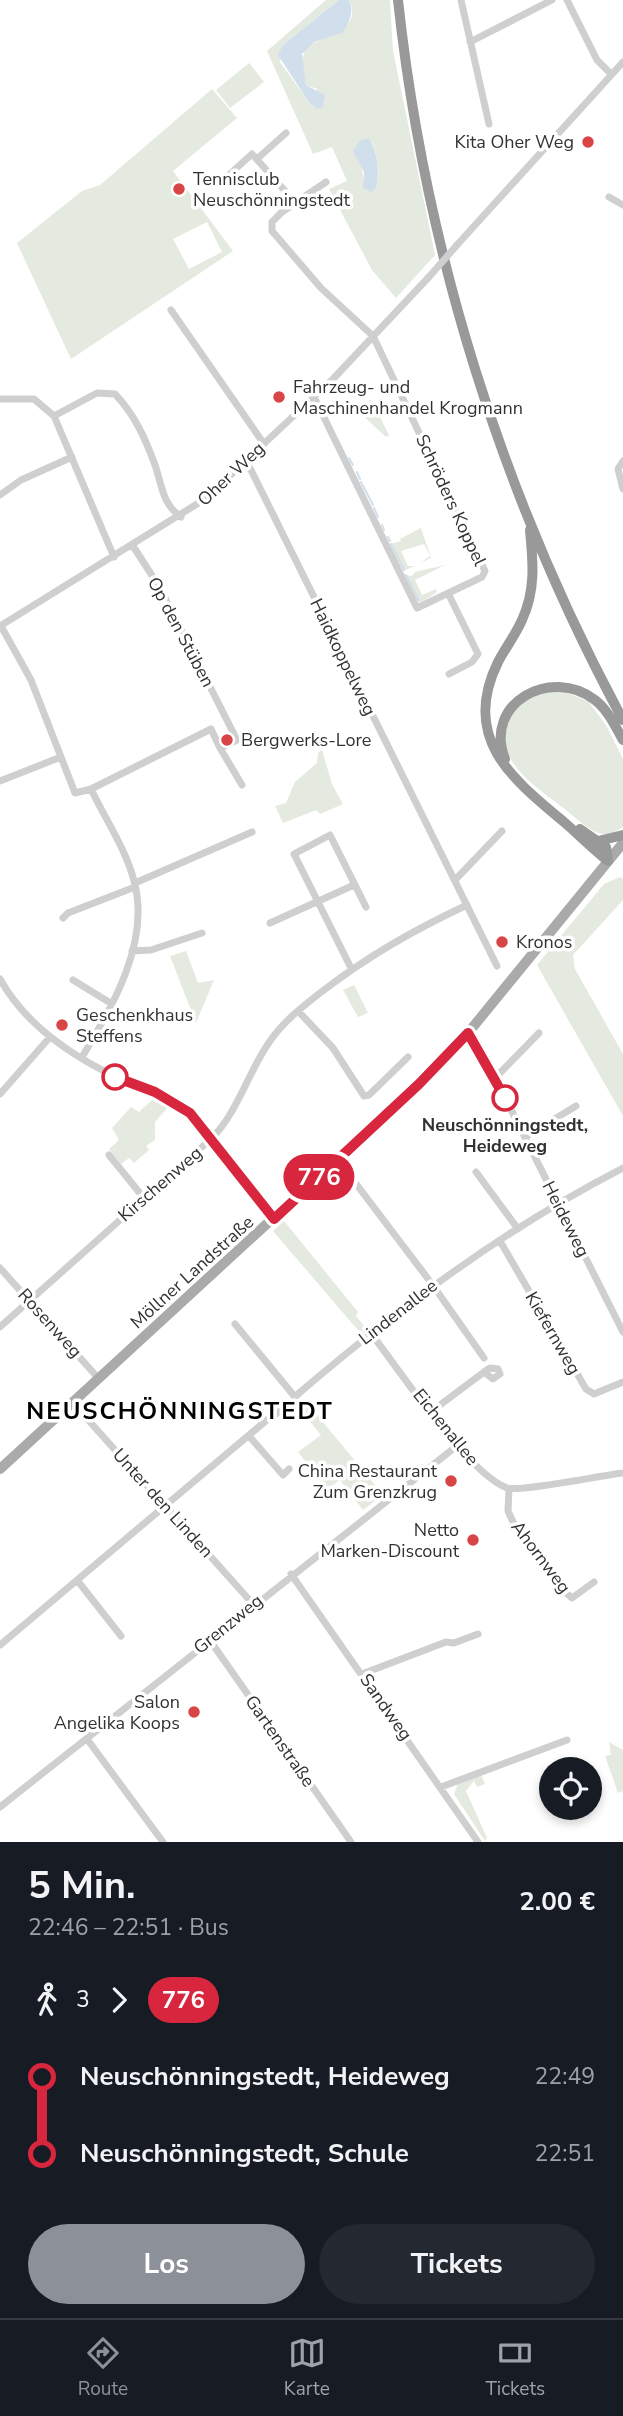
<!DOCTYPE html>
<html lang="de">
<meta charset="utf-8">
<style>
body{margin:0;font-family:"Nunito Sans",sans-serif;background:#242831;color:#f1f3f6;height:100vh;display:flex;flex-direction:column;font-size:26px;white-space:nowrap}
*{box-sizing:border-box;margin:0}
p{font-size:23px;color:#9ea1a6}
.icon{flex:none;width:38px;height:38px;fill:none;stroke:currentColor;stroke-width:2;stroke-linecap:round;stroke-linejoin:round}
.map{position:relative;height:1842px;overflow:hidden}
.drawer{display:flex;flex-direction:column;background:#171b24;flex:1}
.drawer>*{flex:none}
.badge{padding:0 14px;border-radius:23px;font-size:24px;line-height:46px}
.buttons{position:absolute;left:539px;top:1757px;display:grid;gap:14px}
.buttons a{display:grid;place-items:center;width:63px;height:63px;border-radius:50%;background:#171b24;box-shadow:0 4px 10px #0003;font-size:35px}
.map>.badge{position:absolute;translate:-50% -50%;box-shadow:0 0 0 4px #fff}
.legs{display:flex;align-items:center;gap:10px;height:77px;padding:0 28px;font-size:23px}
.legs p{margin-inline-start:auto}
.head{display:flex;align-items:center;justify-content:space-between;height:119px;padding:0 28px}
h1{font-size:38px;font-weight:700;line-height:52px}
.primary-button{display:flex;gap:14px;margin-top:auto;padding:14px 28px}
.primary-button a{flex:1;height:80px;border-radius:42px;background:#8c9099;color:#fff;font-size:28px;font-weight:700;line-height:80px;text-align:center}
.primary-button a+a{background:#242831;color:#f1f3f6}
ul{padding:0 28px;list-style:none}
li{display:flex;align-items:center;gap:24px;height:77px;font-size:26px}
li i{display:grid;place-items:center;width:10px;height:100%;margin:0 9px;background:currentColor}
li i::after{content:'';width:18px;height:18px;margin:-9px;border:5px solid;border-radius:50%;background:#171b24}
li p{margin-inline-start:auto}
li:first-child i{background:linear-gradient(#0000 50%,currentColor 0)}
li:last-child i{background:linear-gradient(currentColor 50%,#0000 0)}
.tabs{display:flex;justify-content:space-around;align-items:center;height:98px;border-top:2px solid #363941;background:#171b24;font-size:19px;color:#9ea1a6}
.tabs a{display:grid;justify-items:center;gap:4px}
.tabs .selected{color:#8c9099}
.map>svg:first-child{display:block}
</style>
<div class="map">
<svg width="623" height="1842" viewBox="0 0 623 1842">
<rect width="100%" height="100%" fill="#fff"/>
<path fill="#e4eadf" fill-rule="evenodd" d="M326 0H339L283 45 280 62 308 101 317 109V89L306 85 302 60 306 47C323 36 364 30 349 0H390L393 51 435 255 396 298 372 270 329 189 347 181 332 147 313 154 267 51ZM372 142C378 156 382 179 373 191L364 184 362 167Z
M249 63 264 82 230 108 216 90Z
M212 89 237 118 173 171 233 251 71 359 17 243 82 191 100 185ZM207 222 222 252 189 269 173 239Z
M371 399 389 435 386 437 358 411Z
M421 528 431 558 420 563 430 556 424 544 401 551 408 566H415L403 571 390 544 401 541 400 539Z
M445 565 415 580 422 595 436 589 437 592 422 602 416 600 405 575 412 576 415 572Z
M556 689 588 701 606 725 623 759V827C617 831 611 835 603 834 589 832 573 815 562 807 544 793 521 778 510 758 499 737 509 708 530 697 537 693 548 692 556 689Z
M322 750 332 784 343 804 320 814 316 810 283 823 275 806 286 803 295 782 317 763 318 753Z
M620 877 623 879V900L573 955 575 969 623 1054V1116L537 965 604 884Z
M186 951 198 983 214 980 196 1023 170 956Z
M354 985 368 1013 358 1017 343 990Z
M152 1100 168 1107 155 1122V1140L146 1146 149 1150 134 1163 129 1158 121 1164 109 1149 119 1140 112 1128 131 1107 139 1112Z
M284 1221 358 1312 356 1316 368 1331 363 1336 273 1231Z
M304 1399 383 1495 363 1510 340 1480 327 1489 298 1452 321 1435 297 1406Z
M609 1742 623 1750V1791L618 1793 605 1756 611 1755Z
M481 1775 485 1784 477 1787 474 1781 466 1791 487 1838 485 1841 454 1794 458 1784Z"/>
<path fill="#d0dfeb" d="M339 0H349C355 12 349 23 342 33L314 42 302 54 306 85 325 95 323 107 317 109 308 101 278 55 283 45Z
M369 138C378 153 380 171 376 188L371 192 363 188 364 172 353 151 359 141Z"/>
<g fill="none" stroke-linecap="round" stroke-linejoin="round">
<path stroke="#d0dfeb" stroke-width="2" d="M349 458 353 465
M357 472 360 479
M361 482 373 505
M374 508 378 517
M382 525 384 530
M388 537 390 541
M391 544 404 570
M406 575 419 601"/>
<path stroke="#cfcfcf" stroke-width="7" d="M461 0 489 124
M567 0 597 60 611 74
M470 42 552 0
M258 158 286 133
M220 183 252 154 286 192 290 206
M609 197 623 205
M457 245 623 62
M171 310 264 444
M314 397 417 608 482 577 485 571 373 336 321 288 272 231V222L282 212 326 182
M0 399H34L54 416 114 557
M54 416 97 393 115 394C135 415 145 438 155 465 162 485 162 504 181 517
M246 460 497 966
M623 461 618 469 623 489
M0 495 21 480 72 457
M448 593 478 654 472 662 449 674
M0 626 205 499 333 379 428 278
M1 626 31 680 75 793 91 789 211 729 220 748 237 740 160 588 133 546
M220 748 242 785
M0 781 61 757
M455 880 502 831
M135 883 252 832
M63 918 68 913 135 887
M270 923 354 885
M132 951 151 950 202 933
M351 968 294 854 330 835 366 907
M0 979C25 1024 70 1055 116 1077 136 1087 160 1092 179 1105 210 1124 249 1189 274 1219
M73 980 112 1004
M298 1011 333 1048 364 1096 369 1095 408 1057
M468 1033 483 1054 623 1332
M82 1057C112 1007 151 942 134 881 126 849 105 819 91 789
M495 1078 539 1033
M0 1094 50 1037
M525 1137 576 1106
M109 1155 143 1197
M338 1160 432 1284 484 1358
M476 1172 518 1229
M500 1241 586 1389 594 1394 623 1382
M0 1268 99 1379
M235 1324 295 1397
M0 1327 212 1138C239 1110 248 1072 270 1041 283 1022 302 1007 320 993 368 956 412 931 467 905
M370 1332C398 1368 468 1474 507 1488 521 1492 603 1475 623 1473
M73 1403 253 1604
M432 1411 484 1372 490 1368 498 1369 500 1374 493 1379 484 1372
M249 1436 283 1475 289 1469
M509 1489 508 1511 513 1522 558 1586 572 1598 594 1582
M291 1574 478 1842
M77 1580 121 1636
M209 1639 351 1842
M0 1645 268 1419 290 1405 298 1394C400 1307 504 1229 623 1168
M362 1674 446 1642 454 1643 478 1634
M87 1739 163 1842
M441 1787 567 1740
M0 1807 458 1445"/>
<path stroke="#aaa" stroke-width="10" d="M0 1469 419 1084 468 1033 623 843"/>
<path stroke="#999" stroke-width="10" d="M398 0C425 251 503 498 623 720
M530 530C533 561 536 590 522 620 516 634 506 647 498 662 461 738 511 778 564 822 579 835 593 849 608 861
M505 759C483 703 551 666 595 700 608 710 615 726 623 740
M580 829 606 847 608 861
M598 841 623 835"/>
<path stroke="#cfcfcf" stroke-width="7" d="M428 278 457 245"/>
</g>
<g fill="none" stroke-linecap="round" stroke-linejoin="round">
<g stroke="#fff" stroke-width="16">
<path id="line-1" d="M115 1077 155 1092 190 1113 274 1219 419 1084 468 1033 505 1098"/>
</g>
<use href="#line-1" stroke="#d7263d" stroke-width="10"/>
</g>
<g fill="#d84547" stroke="#fff" stroke-width="2.5">
<circle cx="588" cy="142" r="7"/>
<circle cx="179" cy="189" r="7"/>
<circle cx="279" cy="397" r="7"/>
<circle cx="227" cy="740" r="7"/>
<circle cx="502" cy="942" r="7"/>
<circle cx="62" cy="1025" r="7"/>
<circle cx="451" cy="1481" r="7"/>
<circle cx="473" cy="1540" r="7"/>
<circle cx="194" cy="1712" r="7"/>
</g>
<g fill="#fff" stroke="#d7263d" stroke-width="3.5">
<circle cx="115" cy="1077" r="12"/>
<circle cx="505" cy="1098" r="12"/>
</g>
<g text-anchor="middle" dominant-baseline="central" stroke-width="7" stroke-linejoin="round" paint-order="stroke">
<g font-size="18" fill="#323232" stroke="#fff" text-anchor="start">
<text x="574" y="142" text-anchor="end">Kita Oher Weg</text>
<text x="193" y="179">Tennisclub<tspan x="193" dy="21">Neuschönningstedt</tspan></text>
<text x="293" y="387">Fahrzeug- und<tspan x="293" dy="21">Maschinenhandel Krogmann</tspan></text>
<text x="241" y="740">Bergwerks-Lore</text>
<text x="516" y="942">Kronos</text>
<text x="76" y="1015">Geschenkhaus<tspan x="76" dy="21">Steffens</tspan></text>
<text x="437" y="1471" text-anchor="end">China Restaurant<tspan x="437" dy="21">Zum Grenzkrug</tspan></text>
<text x="459" y="1530" text-anchor="end">Netto<tspan x="459" dy="21">Marken-Discount</tspan></text>
<text x="180" y="1702" text-anchor="end">Salon<tspan x="180" dy="21">Angelika Koops</tspan></text>
</g>
<g font-size="18" fill="#323232" stroke="#fff">
<text transform="translate(231 474) rotate(-43)">Oher Weg</text>
<text transform="translate(451 500) rotate(65)">Schröders Koppel</text>
<text transform="translate(181 632) rotate(62)">Op den Stüben</text>
<text transform="translate(343 657) rotate(64)">Haidkoppelweg</text>
<text transform="translate(160 1184) rotate(-41)">Kirschenweg</text>
<text transform="translate(566 1219) rotate(63)">Heideweg</text>
<text transform="translate(192 1272) rotate(-42)">Möllner Landstraße</text>
<text transform="translate(398 1312) rotate(-38)">Lindenallee</text>
<text transform="translate(50 1323) rotate(48)">Rosenweg</text>
<text transform="translate(553 1333) rotate(60)">Kiefernweg</text>
<text transform="translate(446 1427) rotate(51)">Eichenallee</text>
<text transform="translate(163 1503) rotate(48)">Unter den Linden</text>
<text transform="translate(541 1557) rotate(53)">Ahornweg</text>
<text transform="translate(228 1624) rotate(-39)">Grenzweg</text>
<text transform="translate(386 1707) rotate(55)">Sandweg</text>
<text transform="translate(280 1741) rotate(55)">Gartenstraße</text>
</g>
<g font-size="18" font-weight="bold" fill="#323232" stroke="#fff">
<text x="505" y="1125">Neuschönningstedt,<tspan x="505" dy="21">Heideweg</tspan></text>
</g>
<g font-size="24" font-weight="bold" letter-spacing="2" fill="#000" stroke="#fff">
<text x="180" y="1411">NEUSCHÖNNINGSTEDT</text>
</g>
</g>
</svg>
<div class="buttons">
<a><svg class="icon" aria-label="locate" viewBox="0 0 24 24"><circle cx="12" cy="12" r="6"/><path d="M12 2v4M12 18v4M2 12h4M18 12h4"/></svg></a>
</div>
<b class="badge" style="left:319px;top:1177px;background:#d7263d;color:#fff">776</b>
</div>
<section class="drawer">
<div class="head"><div><h1>5 Min.</h1><p>22:46 – 22:51 · Bus</p></div><b>2.00 €</b></div>
<div class="legs"><svg class="icon" aria-label="walk" viewBox="0 0 24 24"><circle cx="13" cy="4" r="2"/><path d="M13 8l-2 6 4 7M11 14l-3 7M7 12l3-4h3l4 4"/></svg>3<svg class="icon" aria-label="forward" viewBox="0 0 24 24"><path d="M9 5l7 7-7 7"/></svg><b class="badge" style="background:#d7263d;color:#fff">776</b></div>
<ul>
<li><i style="color:#d7263d"></i><b>Neuschönningstedt, Heideweg</b><p>22:49</p></li>
<li><i style="color:#d7263d"></i><b>Neuschönningstedt, Schule</b><p>22:51</p></li>
</ul>
<div class="primary-button"><a>Los</a><a>Tickets</a></div>
</section>
<nav class="tabs">
<a class="selected"><svg class="icon" aria-label="directions" viewBox="0 0 24 24"><path d="M12 3l9 9-9 9-9-9zM9 14v-3h6M13 9l2 2-2 2"/></svg>Route</a>
<a><svg class="icon" aria-label="map" viewBox="0 0 24 24"><path d="M3 6l6-2 6 2 6-2v14l-6 2-6-2-6 2zM9 4v14M15 6v14"/></svg>Karte</a>
<a><svg class="icon" aria-label="tickets" viewBox="0 0 24 24"><path d="M3 7h18v10H3zM15 7v10"/></svg>Tickets</a>
</nav>
